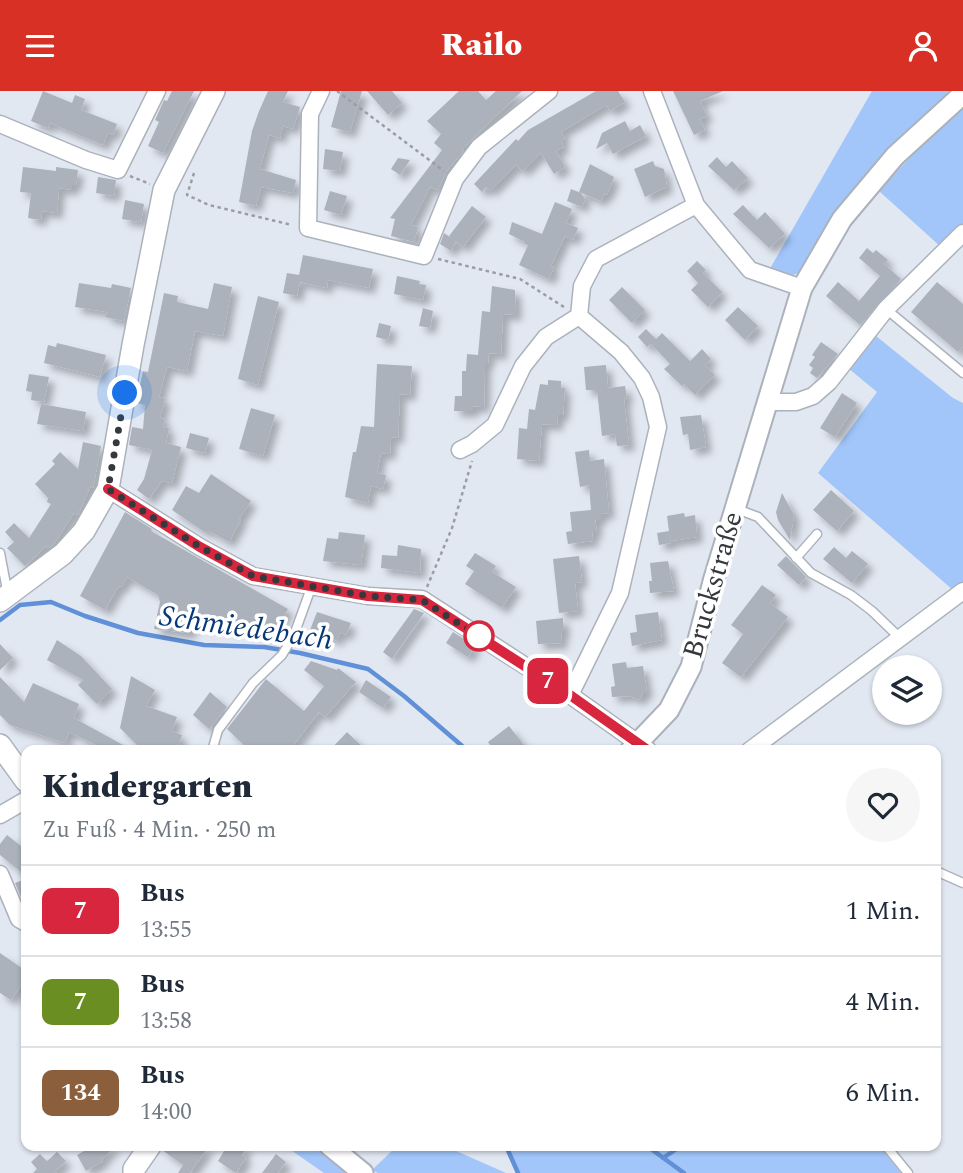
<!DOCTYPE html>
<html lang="de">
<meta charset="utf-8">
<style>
body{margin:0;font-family:Spectral,serif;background:#f6f6f7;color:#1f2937;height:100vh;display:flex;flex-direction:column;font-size:26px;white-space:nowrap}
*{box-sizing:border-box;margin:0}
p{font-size:23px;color:#747a83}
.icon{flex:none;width:38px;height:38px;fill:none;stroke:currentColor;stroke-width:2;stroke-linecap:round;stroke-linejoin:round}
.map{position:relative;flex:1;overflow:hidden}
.panel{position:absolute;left:21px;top:654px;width:920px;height:406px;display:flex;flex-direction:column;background:#fff;border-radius:14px;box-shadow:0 2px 5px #0004}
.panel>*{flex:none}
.badge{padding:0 14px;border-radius:10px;font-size:24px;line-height:46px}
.controls{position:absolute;left:872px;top:564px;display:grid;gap:14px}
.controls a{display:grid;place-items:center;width:70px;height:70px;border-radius:50%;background:#fff;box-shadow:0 2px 5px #0004;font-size:35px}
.you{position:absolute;width:35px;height:35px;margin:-18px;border:5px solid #fff;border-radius:50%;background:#1a73e8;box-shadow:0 0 0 10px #1a73e833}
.map>.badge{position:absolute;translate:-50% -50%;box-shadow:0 0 0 4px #fff}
.round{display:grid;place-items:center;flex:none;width:74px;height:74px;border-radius:37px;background:#f6f6f7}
.headline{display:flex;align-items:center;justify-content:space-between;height:119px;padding:0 21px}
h1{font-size:33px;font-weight:800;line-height:52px}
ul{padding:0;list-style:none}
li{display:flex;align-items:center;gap:21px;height:91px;padding:0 21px;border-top:2px solid #e0e1e3}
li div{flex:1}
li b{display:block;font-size:26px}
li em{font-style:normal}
li .badge{min-width:77px;font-weight:700;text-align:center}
header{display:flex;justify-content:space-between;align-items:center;height:91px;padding:0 21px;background:#d93025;color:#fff;font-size:32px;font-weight:800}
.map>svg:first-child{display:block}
</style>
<header><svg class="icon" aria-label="menu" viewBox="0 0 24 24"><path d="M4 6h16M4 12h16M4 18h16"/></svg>Railo<svg class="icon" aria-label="person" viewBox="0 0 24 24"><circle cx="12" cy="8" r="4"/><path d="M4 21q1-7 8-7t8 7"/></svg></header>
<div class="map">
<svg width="963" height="1082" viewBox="0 0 963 1082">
<defs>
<filter id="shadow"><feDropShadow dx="6" dy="6" stdDeviation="3.5" flood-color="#0004"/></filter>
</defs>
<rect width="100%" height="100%" fill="#e2e8f2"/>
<path fill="#a2c6fa" d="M872 0H958L803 180C790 187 782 185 768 181Z
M963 15V138L941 156 879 100 925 50Z
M876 245 953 307 963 312V491L953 499 818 382 877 301 848 277Z
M285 1055H318L355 1082H324Z
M397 1055H445L506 1082H378L372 1079Z
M504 1055H879L901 1082H517Z"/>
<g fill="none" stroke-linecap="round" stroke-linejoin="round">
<path stroke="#6090d7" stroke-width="4.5" d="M0 529 20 514 51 511 85 525 138 542 204 554 264 556 300 562 368 578 404 605 468 660
M506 1055 518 1082
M647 1055 684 1082
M663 1067 681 1055"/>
</g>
<path fill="#acb2bb" filter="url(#shadow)" d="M43 0 72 12 75 4 85 8 81 19 117 33 113 44 108 42 103 54 50 32 48 37 31 30Z
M172 0H194L163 62 148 55 159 31 155 29 164 9 167 10Z
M268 0H288L283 11 300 16 293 38 283 35 280 47 269 44 260 78 296 89 293 102 261 96 256 115 239 111 252 40 259 20Z
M341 0H362L350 41 331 36Z
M367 0H392L402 12 388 24Z
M459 0H478L486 9 496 0H522L462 58 464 59 446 81 438 99 430 96 411 134 418 136 414 151 391 145 395 128 390 127 442 59 434 52 441 43 427 30Z
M596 0H618L625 11 610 20 606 14 561 41 565 47 561 50 564 56 556 60 565 76 554 83 541 62 523 80 516 74 490 100 486 96 482 101 474 93 516 48 518 50 528 39Z
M673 0H723L700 10 707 25 700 28 705 39 694 44Z
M625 30 630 40 640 34 646 45 613 63 607 52 596 58 602 42Z
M325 58 343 61 340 80 323 78Z
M717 66 726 76 732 70 748 87 734 99 708 75Z
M398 67 410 69 400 84 391 78Z
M653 70 655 75 664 78 667 96 645 106 634 78Z
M590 73 614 86 607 104 604 103 601 110 579 101Z
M23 76 56 80V76L78 79 76 94H72V99L59 97 57 122 42 120 41 129 28 127 31 102 20 101Z
M98 86 116 89 114 105 96 102Z
M571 98 581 102 585 108 582 116 567 110Z
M330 100 347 105 341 124 324 119Z
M125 109 144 113 141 131 122 128Z
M555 111 572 118 566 132 578 137 573 149 565 145 551 175 554 176 549 188 519 174 528 154 525 153V151L509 143 512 131 542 143Z
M743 114 757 129 765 121 785 143 769 157 733 123Z
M472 115 486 126 463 156 449 145Z
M444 142 456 150 451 160 440 153Z
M867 157 873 162 876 159 888 169 884 173 901 188 860 234 826 205 838 191 859 210 880 185 859 167Z
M303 164 373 178 369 197 328 189 327 197 300 191 297 205 283 202 287 182 299 184Z
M697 170 706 179 703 182 722 201 708 216 691 199 698 192 687 180Z
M397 185 420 190 419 193 426 194 423 209 394 203Z
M937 191 963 213V256L958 261 911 221Z
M79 192 111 197 112 193 131 197 124 230 105 226 107 221 75 216Z
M214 192 232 196 223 245 195 240 187 280 167 276 159 306 165 308 160 327 165 328 163 336 169 337 166 352 181 356 172 392 162 390 149 408 137 399 144 388 152 359 129 354 132 336 143 338 145 314 136 312 143 280 148 281 164 202 178 205 177 211 208 218Z
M492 195 515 199 516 224 503 223 501 263 489 262 488 272H485L484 316 473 315V320H454L455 305H462V280H466L467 263 478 264 482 220 490 221Z
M622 196 645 219 632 232 609 209Z
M258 205 279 211 258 294 238 288Z
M738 216 758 235 745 249 725 229Z
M423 217 433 220 430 237 419 235Z
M379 232 391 235 388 249 376 246Z
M646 238 656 248 662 242 690 270 702 258 711 268 705 274 715 284 695 304 684 293 682 295 664 278 670 273 651 253 647 256 638 246Z
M821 251 838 263 817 287 810 282 813 277 809 274 815 266 812 264Z
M57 252 106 264 100 286 44 272 48 254 56 256Z
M377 273 412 275 410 304 400 303 398 347 391 346 390 363 381 362 377 382 386 384 383 398 371 395 368 412 345 406 353 361H356L361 335 374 336Z
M606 274 608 297 625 295 627 307 624 308 629 354 617 355 615 343 602 345 597 299H586L584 276Z
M29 283 49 286 44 311 31 309 32 301 26 300Z
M548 289 561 290V297H565L563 324H558L557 334 542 333 539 370 517 368 519 337 527 338 529 318 535 319 540 293 548 294Z
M842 302 857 312 835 346 820 337Z
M41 313 86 321 83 340 37 333Z
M251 317 275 324 263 365 239 358Z
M701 324 706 356 690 359 688 343 683 344 680 326Z
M190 342 209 347 205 362 186 357Z
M83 351 101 355 93 397 90 396 78 424 74 422 54 453 49 457 46 455 25 475 7 457 14 451 5 441 14 432 29 447 51 413 47 411 48 407 35 393 55 373 52 370 60 361 78 378Z
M589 359 590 370 604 368 609 422 600 423V429H595L597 441H592L593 450 568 453 566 441 572 440 570 421 591 419 589 394 580 396 575 361Z
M211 383 251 410 239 428 241 429 229 451 209 440H203L172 419 186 395 199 402Z
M831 399 854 420 837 440 813 419Z
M782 402 794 424 790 449 778 429 776 421Z
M125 421 152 438 151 440 288 518 271 547 239 529 236 536H228L214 528 209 536 194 528 189 542 154 538 160 511 158 504 127 486 122 496 119 495 105 519 80 505Z
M684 422 685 426 695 424 697 446 671 450 670 442 671 452 659 454 657 442 669 440 667 425Z
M339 441 365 444 361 474 323 470 327 447 338 448Z
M398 454 421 458 420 482 381 477 382 464 397 465Z
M834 456 846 467 852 460 868 473 852 492 823 468Z
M475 462 496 475 492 481 516 496 502 517 465 493 474 480 466 475Z
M579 465 582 491 575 492 578 520 559 522 553 468Z
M786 465 806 486 799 494 777 474Z
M668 470 674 500 650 502 649 490H652L650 472Z
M762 494 776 504 770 512 788 526 741 586 722 572 743 543 731 534Z
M414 518 424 522 392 568 383 561Z
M317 521 351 532 346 544 340 541 337 550 327 545 319 546 310 539Z
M658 521 662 549 632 555 630 542 637 541 635 524Z
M563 527 564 542H561L562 552 538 553 536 530Z
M453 541 475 555 468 566 446 552Z
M57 549 81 565 112 598 97 613 78 594 83 589 47 569Z
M0 553 13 567 0 579Z
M311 570 337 579 338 577 356 591 325 626 319 621 289 660H256L252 656 249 659 227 638 266 588 304 620 324 595 304 579Z
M626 571 627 577 643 575 647 602H643L639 609 630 605 612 606 611 596 615 595 612 573Z
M131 585 155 599 146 615 177 626 172 640 182 644 176 660H143L120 637Z
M0 586 24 611 33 592 79 613 74 627 134 660H109L69 641 65 652 10 634 0 624Z
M366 589 391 606 383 617 359 601Z
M210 601 227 616 209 638 193 624Z
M509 635 524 654 516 660H494L488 651Z
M347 641 367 660H329Z
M7 744 26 759V774L21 781 0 764V753Z
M23 789 26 799V818L15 792Z
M0 862 26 880V887L11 909 0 902Z
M93 1055H115L102 1068 103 1070 86 1080 77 1064Z
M163 1055H209L190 1082H178L183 1074 162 1059Z
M227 1055H247L242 1064 246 1067 236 1082 218 1070Z
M57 1061 66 1070 55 1080 57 1082H33L37 1078 31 1071 40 1063 47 1070Z
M276 1063 286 1071 278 1082H262Z"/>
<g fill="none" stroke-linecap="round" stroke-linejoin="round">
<g stroke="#acb2bb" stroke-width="11">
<path id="service" d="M886 218 963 282
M737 418 758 426 811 482 851 504 872 520 900 547
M0 462 8 504
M796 467 817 443
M212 660 218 639 253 592 282 564 294 544 311 497
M936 780 963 792
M886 1055 908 1082"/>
</g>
<g stroke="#acb2bb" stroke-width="19">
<path id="minor" d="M321 0 310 23 308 137 424 165 455 88 479 56 549 0
M652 0 696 114 750 179 802 197
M0 33 86 69 118 79 157 0
M767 311H796L813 305 829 291 886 218 963 142
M460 359 472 353 495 334 523 275 546 246 579 225
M108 398 200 456 253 485 368 505 422 508 570 604 649 660
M570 604 620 502 658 336 651 306 642 287 621 261 579 225 582 195 596 168 696 114
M749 660 963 500
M0 724 26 709
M0 783 19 828 26 832"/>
</g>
<g stroke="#acb2bb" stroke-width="23">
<path id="tertiary" d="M630 660 669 619 691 576 714 487 802 197 842 128 895 65 963 3
M330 1055 363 1082"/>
</g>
<g stroke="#acb2bb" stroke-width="24">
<path id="secondary" d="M0 510 63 463 84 440 108 398 133 254 164 99 214 0
M0 654 26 690
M134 1082V1078L150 1055"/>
</g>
<path stroke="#999da5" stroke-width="2.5" stroke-dasharray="3.5 3.5" stroke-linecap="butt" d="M337 0 444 80
M194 82 187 104 209 114 292 134
M130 85 150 93
M438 168 520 188 564 216
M427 496 452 437 472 370"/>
<use href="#service" stroke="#fff" stroke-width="8"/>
<use href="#minor" stroke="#fff" stroke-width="16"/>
<use href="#tertiary" stroke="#fff" stroke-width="19"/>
<use href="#secondary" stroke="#fff" stroke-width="21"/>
</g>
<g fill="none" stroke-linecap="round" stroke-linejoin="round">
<g stroke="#fff" stroke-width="16">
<path id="line" d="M108 398 200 456 253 485 368 505 422 509 570 604 649 660"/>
</g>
<use href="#line" stroke="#d7263d" stroke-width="10"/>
<path stroke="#35383c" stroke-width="7" stroke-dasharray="0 12.6" d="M125 302 108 398 200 456 253 485 368 505 422 509 486 550 479 545"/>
</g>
<circle fill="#fff" stroke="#d7263d" stroke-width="3.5" cx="479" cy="545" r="14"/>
<g text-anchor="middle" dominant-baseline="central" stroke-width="7" stroke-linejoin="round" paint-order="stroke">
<g font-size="28" fill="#35383c" stroke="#fff">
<text transform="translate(713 494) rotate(-74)">Bruckstraße</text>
</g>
<g font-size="30" font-style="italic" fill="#073776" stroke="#fff">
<text transform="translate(246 537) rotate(8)">Schmiedebach</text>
</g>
</g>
</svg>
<div class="controls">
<a><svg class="icon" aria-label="layers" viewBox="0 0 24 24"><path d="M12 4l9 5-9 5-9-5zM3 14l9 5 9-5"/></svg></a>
</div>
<div class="you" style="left:125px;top:302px"></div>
<b class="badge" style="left:548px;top:590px;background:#d7263d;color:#fff">7</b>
<section class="panel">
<div class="headline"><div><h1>Kindergarten</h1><p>Zu Fuß · 4 Min. · 250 m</p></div><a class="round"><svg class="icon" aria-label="heart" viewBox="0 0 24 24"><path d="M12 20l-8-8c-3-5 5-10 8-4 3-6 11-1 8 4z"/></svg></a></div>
<ul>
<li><span class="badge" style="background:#d7263d;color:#fff">7</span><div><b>Bus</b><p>13:55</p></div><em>1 Min.</em></li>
<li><span class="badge" style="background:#6b8e23;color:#fff">7</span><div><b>Bus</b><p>13:58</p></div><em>4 Min.</em></li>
<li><span class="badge" style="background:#8b5e3c;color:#fff">134</span><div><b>Bus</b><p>14:00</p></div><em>6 Min.</em></li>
</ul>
</section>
</div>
